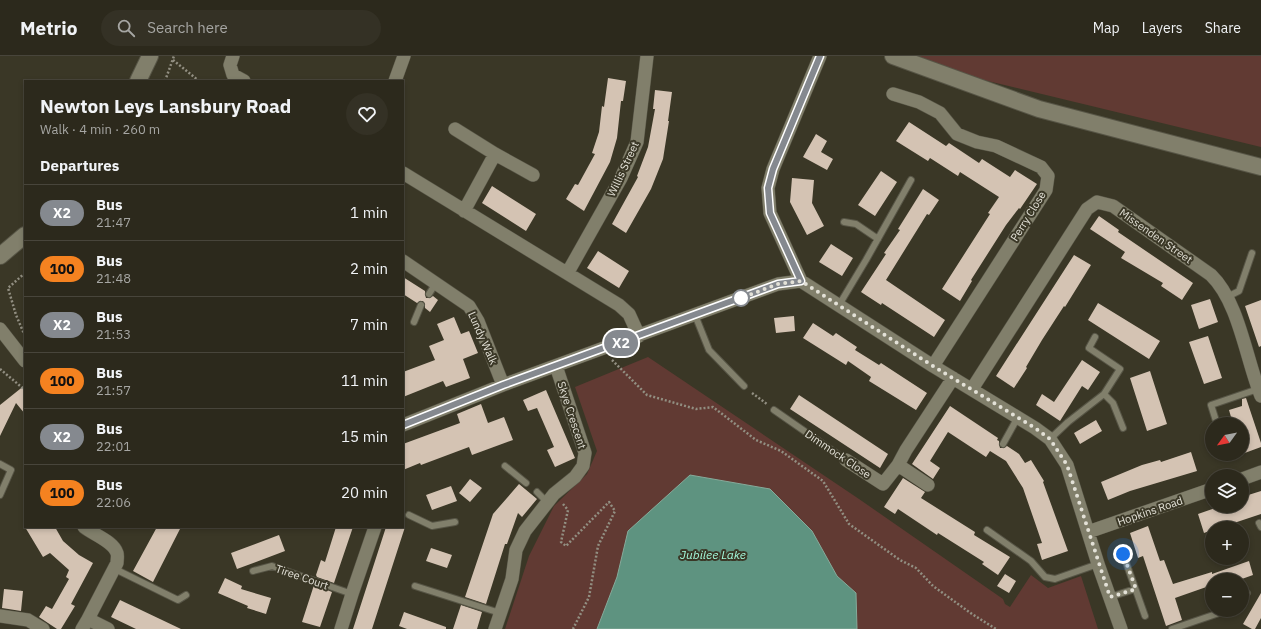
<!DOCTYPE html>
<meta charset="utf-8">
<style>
body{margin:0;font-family:"IBM Plex Sans",sans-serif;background:#343125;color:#f1f3f6;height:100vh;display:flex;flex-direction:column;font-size:15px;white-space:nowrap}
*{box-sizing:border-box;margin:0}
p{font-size:13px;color:#a6a6a3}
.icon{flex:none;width:22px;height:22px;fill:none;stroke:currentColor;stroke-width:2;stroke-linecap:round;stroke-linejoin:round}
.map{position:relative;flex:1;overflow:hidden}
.panel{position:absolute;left:24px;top:24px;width:380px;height:448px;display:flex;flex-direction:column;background:#2c291c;border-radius:0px;box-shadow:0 2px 6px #0003,0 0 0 1px #48453b}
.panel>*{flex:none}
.badge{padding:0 8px;border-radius:13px;font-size:14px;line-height:26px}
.needle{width:26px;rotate:237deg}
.controls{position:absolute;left:1205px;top:361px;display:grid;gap:8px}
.controls a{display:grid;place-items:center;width:44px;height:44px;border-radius:50%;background:#2c291c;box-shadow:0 2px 6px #0003,0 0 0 1px #48453b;font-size:20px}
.you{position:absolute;width:20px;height:20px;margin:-10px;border:3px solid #fff;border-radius:50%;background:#1a73e8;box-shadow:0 0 0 6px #1a73e833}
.map>.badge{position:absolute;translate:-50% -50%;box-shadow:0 0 0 2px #fff}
h2{padding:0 16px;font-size:15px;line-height:36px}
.round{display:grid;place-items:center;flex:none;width:42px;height:42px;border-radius:21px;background:#343125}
.head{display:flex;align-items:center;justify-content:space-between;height:68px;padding:0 16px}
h1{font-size:19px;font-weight:700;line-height:30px}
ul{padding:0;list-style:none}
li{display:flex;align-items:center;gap:12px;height:56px;padding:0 16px;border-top:1px solid #48453b}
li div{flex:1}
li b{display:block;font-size:15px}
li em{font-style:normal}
li .badge{min-width:44px;font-weight:700;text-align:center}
header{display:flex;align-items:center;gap:24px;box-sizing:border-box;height:56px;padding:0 20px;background:#2c291c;border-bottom:1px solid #48453b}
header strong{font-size:19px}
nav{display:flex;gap:22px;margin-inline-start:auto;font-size:14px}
.search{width:280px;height:36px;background:#343125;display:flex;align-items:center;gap:10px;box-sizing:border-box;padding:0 14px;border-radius:22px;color:#a6a6a3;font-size:15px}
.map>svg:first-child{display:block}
</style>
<header>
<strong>Metrio</strong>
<div class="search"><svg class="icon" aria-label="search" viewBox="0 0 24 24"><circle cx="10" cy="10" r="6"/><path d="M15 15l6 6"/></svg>Search here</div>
<nav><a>Map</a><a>Layers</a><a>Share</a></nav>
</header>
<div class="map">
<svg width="1261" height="573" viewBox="0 0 1261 573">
<rect width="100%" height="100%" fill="#3a3726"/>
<path fill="#613a33" d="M918 0H1261V91L967 20Z
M648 301 859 443 1003 543 1005 548 1010 551 1031 519 1048 532 1081 520 1098 573H505L529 500 554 450 587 418 597 395 575 331Z"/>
<path fill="#5e9380" stroke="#86aa9a" d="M690 419 770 433 812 475 837 520 856 537 857 573H597L617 521 628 475Z"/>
<path fill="#d4c3b3" d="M608 22 626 25 623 45H621L617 82 610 106 584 155 566 143 575 128 578 129 595 98 592 97 599 76 602 50 604 51Z
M655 34 672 36 668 65H669L663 103 651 133 626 177 612 168 638 121 637 120 648 91 655 53H653Z
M909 66 946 90 949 87 979 107 982 103 1010 121 1015 114 1037 128 1020 153 1019 152 1006 169 971 224 972 225 960 245 942 233 990 158 988 157 999 141 960 116 958 120 930 102 928 105 896 85Z
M816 78 827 85 821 96 833 103 827 114 803 101Z
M881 115 897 126 875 160 858 149Z
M792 122 814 124 812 147 824 170 807 179 790 146Z
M492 130 536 158 526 175 482 147Z
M923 133 939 144 929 159 927 158 886 224 945 264 934 281 882 247 881 249 861 236 886 198 884 197 900 174 898 173Z
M1099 160 1119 174 1118 176 1193 227 1182 244 1161 230 1163 227 1121 202 1125 196 1090 173Z
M831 188 853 202 842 220 819 206Z
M598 195 629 215 619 232 587 212Z
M1074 199 1091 209 1065 251 1064 250 1042 284 1026 311 1027 312 1014 332 996 320Z
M403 221 425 235V238L426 242H429L433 240 438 244 430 256 425 252V248L423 245H420L417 247 403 238Z
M1210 243 1218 266 1199 273 1191 249Z
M1261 244V290L1259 291 1245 250Z
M1098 247 1160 285 1149 303 1088 264Z
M794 260 795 275 776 277 774 262Z
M454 261 461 278 469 275 478 297 463 303 470 322 446 331 443 325 403 341V316L435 304 429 290 444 284 437 268Z
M813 267 833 280 836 277 857 291 855 294 879 309 881 307 927 337 916 354 869 325 871 321 848 305 846 309 803 282Z
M1208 280 1222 322 1204 328 1189 286Z
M1082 304 1100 316 1088 334 1082 330 1060 365 1036 349 1042 338 1054 346Z
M1150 315 1167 368 1147 375 1130 322Z
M25 329V358L16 347 0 380V349Z
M546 334 575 402 555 411 547 394 554 391 537 352 528 355 523 344Z
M799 339 888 398 880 412 790 353Z
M1246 342 1261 387V391L1242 398V368H1233L1229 354 1242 350V343Z
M481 348 488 367 504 361 513 384 472 399 469 391 421 409 420 407 403 414V388L460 367 457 358Z
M950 350 998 382 997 384 999 385V388L1000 392H1003L1007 390 1019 398 1025 407 1031 404 1044 425 1043 426 1068 495 1042 504 1037 488 1042 487 1023 432 1006 405 990 395 986 401 948 376 930 405 940 412 933 423 912 408Z
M1096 364 1102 375 1080 388 1074 377Z
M1191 396 1197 415 1130 435 1108 444 1101 426 1142 409 1160 404 1161 406Z
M903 422 925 436 921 442 975 476 974 479 1010 501 998 519 982 508 984 506 938 477 937 479 898 453 895 458 884 451Z
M470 423 482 432 470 446 459 437Z
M519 428 537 443 522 461 518 457 507 488H505L486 548 465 541 493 458Z
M451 430 457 445 432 454 426 439Z
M1261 435V458L1219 472H1212V474L1204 477 1198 458 1221 450H1242V441Z
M1148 470 1160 505 1164 504 1173 528 1212 516V518L1249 505 1253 519 1239 524H1212V529L1175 542 1182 564 1166 570 1143 500 1138 502 1130 477Z
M25 471H55L63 485 79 499 93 507 71 548 75 550 61 573H57L39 561 46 550 52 553 69 523 66 521 69 514 50 497 43 501Z
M157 471H181L153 526 133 515Z
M336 471H353L334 527 317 521 316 519 321 504 325 506Z
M386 471H405L372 573H353Z
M279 479 285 495 237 513 231 497Z
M431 492 452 499 447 512 426 505Z
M1005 518 1016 525 1009 537 997 530Z
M225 522 242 530 241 533 271 542 266 558 247 552 248 550 218 537Z
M314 529 332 536 320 571 302 566Z
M4 533 23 535 21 555 2 552Z
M1261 537V562L1255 573H1252L1243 568Z
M120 544 181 573H136L111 561Z
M461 549 482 556 477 573H453Z
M404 556 446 571V573H407L399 570Z"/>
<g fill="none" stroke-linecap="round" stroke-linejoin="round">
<g stroke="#575546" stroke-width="8">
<path id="service" d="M844 166 856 168 878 183
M429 238 436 227
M1227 241 1239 235 1252 197
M839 249 866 204 911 124
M695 259 709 294 744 330
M414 266 421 249
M1104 338 1113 347 1123 372
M774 354 846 404
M1217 368 1211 349 1258 333
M1050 383 1068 366 1104 338 1120 313 1089 292 1095 281
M1003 388 1018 361
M0 408 11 414 0 439
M505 410 526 427
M537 436 547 446
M409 459 432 470 455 466
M1259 467 1261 471
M987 474 1031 505 1045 521 1055 523 1098 508
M1123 498 1145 560
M115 513 178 544 186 539
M253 515 272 510 352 538
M415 530 500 557
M1110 541 1135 533
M1242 541 1247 537
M1172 573 1222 556 1225 554"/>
</g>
<g stroke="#575546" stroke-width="14">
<path id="minor" d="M233 0 230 9 233 19 244 25
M820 0 773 113 768 132 770 157 801 225 933 310 1035 372 1050 383 1067 409 1098 508 1121 573
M395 25 404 0
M893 38 919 46 940 57 957 78 977 86 996 90 1041 111 1048 120 1046 134 933 310
M455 73 495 98 533 119
M403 117 619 249 629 258 639 280
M464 155 495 98
M403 205 469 250 478 265 503 329
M568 216 621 122 637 86 647 0
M0 273 25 305
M972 333 1087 153 1097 146 1113 150 1211 219C1239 246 1246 303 1261 340
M403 369 503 329 778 228 801 225
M846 404 883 428 898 409 906 394 953 322
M898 409 928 429
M1242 423 1261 416
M1088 476 1212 433
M0 560 28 564 43 573
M88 563 108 573
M82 573 88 563 117 507C117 504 118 500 117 497 113 485 94 479 84 471
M341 573 352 538 375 471
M495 573 512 523 516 494 525 475 554 438 575 421 583 410 585 397 556 310"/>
</g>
<g stroke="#575546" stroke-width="18">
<path id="tertiary" d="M893 0 1039 53 1261 111
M138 25 150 0
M0 200 25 179"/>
</g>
<path stroke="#928f82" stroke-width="2.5" stroke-dasharray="2 2" stroke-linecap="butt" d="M173 4 199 25
M165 25 174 0
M25 280 16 259 8 232 25 217
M612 304 647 339 696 353 713 351 756 384 781 395 823 425 849 468 900 504 916 512 933 530 972 558 996 573
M0 313 25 334
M752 337 767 348
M563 448 568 454 561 486 566 490 609 446 615 455 598 490 589 541 573 573"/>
<use href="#service" stroke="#817f6b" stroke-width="6"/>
<use href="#minor" stroke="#817f6b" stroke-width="13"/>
<use href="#tertiary" stroke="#817f6b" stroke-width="16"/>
</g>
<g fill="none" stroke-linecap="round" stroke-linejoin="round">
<g stroke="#fff" stroke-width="9">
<path id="line" d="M403 369 503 329 778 228 801 225 770 157 768 132 773 113 820 0"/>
</g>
<use href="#line" stroke="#85898f" stroke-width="6"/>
<path stroke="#e3e1d7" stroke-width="4" stroke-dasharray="0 7.2" d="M741 242 736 244 778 228 801 225 933 310 1035 372 1050 383 1067 409 1110 541 1136 533 1123 498"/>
</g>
<circle fill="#fff" stroke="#85898f" stroke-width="2" cx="741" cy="242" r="8"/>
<g text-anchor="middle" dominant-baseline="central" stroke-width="4" stroke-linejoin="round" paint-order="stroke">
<g font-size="11" fill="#e3e1d7" stroke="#3a3726">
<text transform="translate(623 113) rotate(-65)">Willis Street</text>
<text transform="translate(1028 160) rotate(-58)">Perry Close</text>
<text transform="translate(1156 180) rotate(35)">Missenden Street</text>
<text transform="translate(483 282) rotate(66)">Lundy Walk</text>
<text transform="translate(572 359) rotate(72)">Skye Crescent</text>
<text transform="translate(838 398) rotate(34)">Dimmock Close</text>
<text transform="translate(1150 455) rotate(-19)">Hopkins Road</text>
<text transform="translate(302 521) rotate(19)">Tiree Court</text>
</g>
<g font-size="12" font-style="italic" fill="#a3f9db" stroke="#3a3726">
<text x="713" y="498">Jubilee Lake</text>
</g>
</g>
</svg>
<div class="controls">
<a><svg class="needle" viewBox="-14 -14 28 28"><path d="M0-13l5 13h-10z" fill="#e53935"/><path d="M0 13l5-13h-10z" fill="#a6a6a3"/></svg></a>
<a><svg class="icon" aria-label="layers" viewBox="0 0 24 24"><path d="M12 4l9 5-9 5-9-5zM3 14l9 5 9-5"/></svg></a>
<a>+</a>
<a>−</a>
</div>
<div class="you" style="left:1123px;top:498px"></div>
<b class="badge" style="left:621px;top:287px;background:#85898f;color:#fff">X2</b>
<section class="panel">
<div class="head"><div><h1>Newton Leys Lansbury Road</h1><p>Walk · 4 min · 260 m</p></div><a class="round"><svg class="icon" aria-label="heart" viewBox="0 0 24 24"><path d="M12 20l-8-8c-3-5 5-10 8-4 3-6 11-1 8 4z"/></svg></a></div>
<h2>Departures</h2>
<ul>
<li><span class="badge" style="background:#85898f;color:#fff">X2</span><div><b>Bus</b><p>21:47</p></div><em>1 min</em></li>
<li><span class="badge" style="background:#f58220;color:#111">100</span><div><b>Bus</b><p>21:48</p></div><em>2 min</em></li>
<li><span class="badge" style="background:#85898f;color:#fff">X2</span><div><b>Bus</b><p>21:53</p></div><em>7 min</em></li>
<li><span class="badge" style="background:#f58220;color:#111">100</span><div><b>Bus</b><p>21:57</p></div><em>11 min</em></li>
<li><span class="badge" style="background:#85898f;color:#fff">X2</span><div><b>Bus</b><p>22:01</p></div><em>15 min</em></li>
<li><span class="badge" style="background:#f58220;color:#111">100</span><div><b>Bus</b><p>22:06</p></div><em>20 min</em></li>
</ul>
</section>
</div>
